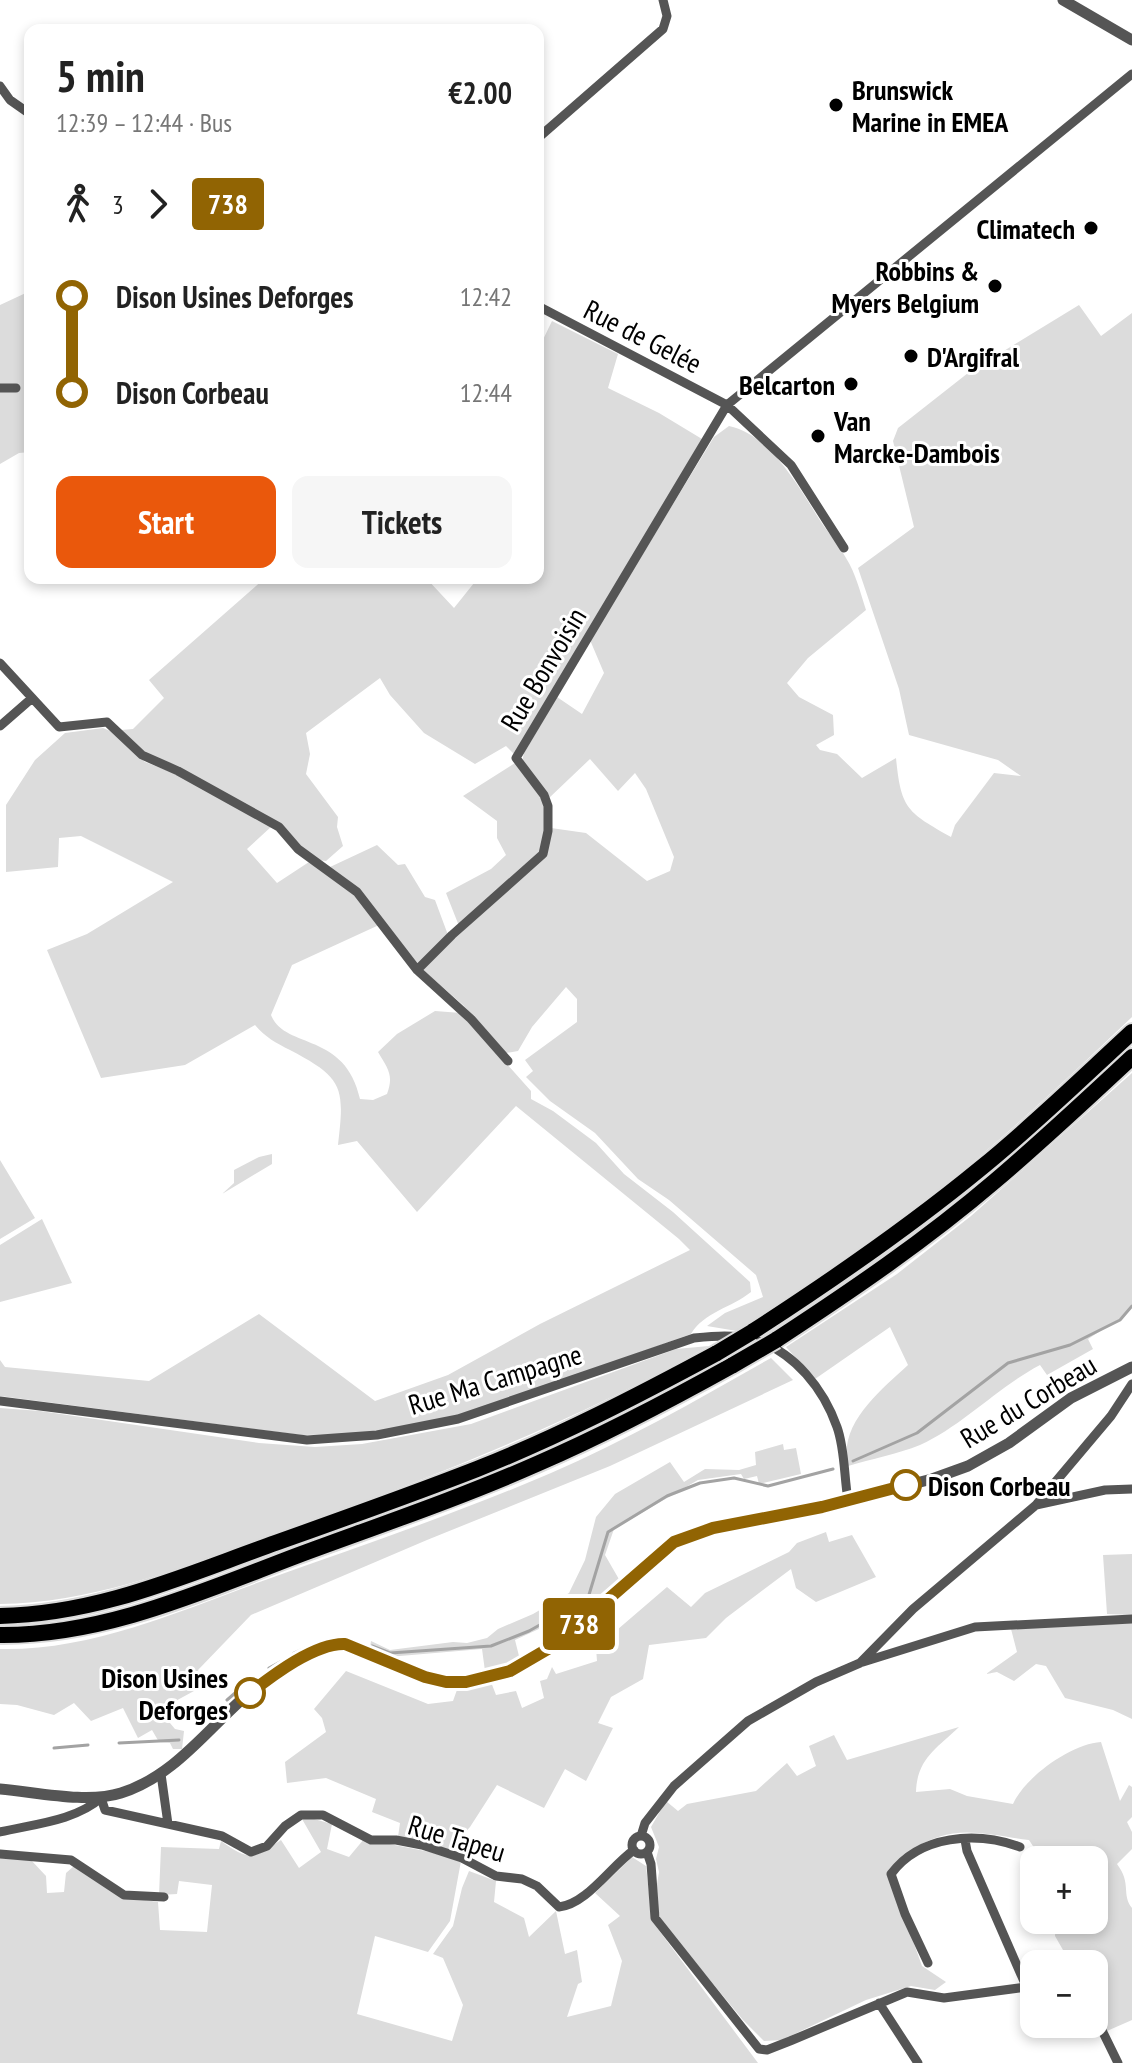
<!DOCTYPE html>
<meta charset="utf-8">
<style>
body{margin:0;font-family:"PT Sans Narrow",sans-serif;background:#f6f6f6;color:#222;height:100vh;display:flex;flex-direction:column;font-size:30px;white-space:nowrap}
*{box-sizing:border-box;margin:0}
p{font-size:26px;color:#767676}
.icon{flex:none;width:44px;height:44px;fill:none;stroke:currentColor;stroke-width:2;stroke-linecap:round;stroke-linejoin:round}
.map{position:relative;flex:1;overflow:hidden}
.details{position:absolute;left:24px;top:24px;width:520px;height:560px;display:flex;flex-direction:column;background:#fff;border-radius:16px;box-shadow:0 4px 12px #0003}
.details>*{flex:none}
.badge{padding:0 16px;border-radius:6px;font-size:28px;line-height:52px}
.buttons{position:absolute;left:1020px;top:1846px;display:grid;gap:16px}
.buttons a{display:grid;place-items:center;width:88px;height:88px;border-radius:16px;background:#fff;box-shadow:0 4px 12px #0003;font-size:40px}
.map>.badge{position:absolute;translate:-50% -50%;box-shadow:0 0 0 4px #fff}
.legs{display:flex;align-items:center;gap:12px;height:88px;padding:0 32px;font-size:26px}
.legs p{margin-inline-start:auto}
.overview{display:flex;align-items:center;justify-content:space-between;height:136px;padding:0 32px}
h1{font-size:44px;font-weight:800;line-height:60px}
.action{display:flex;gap:16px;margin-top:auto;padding:16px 32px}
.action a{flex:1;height:92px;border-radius:16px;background:#ea580c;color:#fff;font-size:32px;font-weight:800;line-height:92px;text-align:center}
.action a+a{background:#f6f6f6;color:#222}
ul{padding:0 32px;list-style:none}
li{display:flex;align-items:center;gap:28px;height:96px;font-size:30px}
li i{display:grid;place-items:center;width:12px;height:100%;margin:0 10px;background:currentColor}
li i::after{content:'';width:20px;height:20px;margin:-10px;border:6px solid;border-radius:50%;background:#fff}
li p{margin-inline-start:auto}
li:first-child i{background:linear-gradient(#0000 50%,currentColor 0)}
li:last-child i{background:linear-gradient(currentColor 50%,#0000 0)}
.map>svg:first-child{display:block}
</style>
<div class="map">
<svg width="1132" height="2063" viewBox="0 0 1132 2063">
<rect width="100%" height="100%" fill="#fff"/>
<path fill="#dcdcdc" d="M30 291V452L19 453 0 464V305Z
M1079 305 1101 336 1132 313V1017C1063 1083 993 1148 918 1207 861 1252 798 1291 737 1331L707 1326 725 1313 763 1297 756 1275 669 1200 638 1179 595 1133 550 1101 526 1077 533 1071 525 1060 577 1022V999L566 987 532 1027 518 1051 506 1053 463 1005 422 969 546 854 551 828 586 833 647 881 670 871 674 857 646 789 635 773 618 791 590 759 549 798 522 762 524 753 557 697 582 714 604 673 590 640 714 437 729 426C771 435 800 489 821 522 829 534 839 545 846 558 856 574 860 592 866 610L808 658 787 683 799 697 833 715 834 735 816 745 820 750 837 754 862 778 896 758C901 809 907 812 951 837L955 825 994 773 1021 776 998 760 909 735 899 689 858 568 914 527 893 441 898 428 968 373Z
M552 321 618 354 608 388 659 413 702 439 515 755 506 746 475 764 424 733 390 695 380 678 306 733 310 754 306 774 338 817 337 827 343 846 326 861 318 860 304 850 287 830 147 754 121 730 133 729 164 698 149 680 265 578H426L454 608 478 578H538V350Z
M103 728 115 733 145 762 179 775 272 826 247 849 277 883 309 862 357 897 379 925 292 965 271 1015C285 1050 345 1031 360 1099L373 1100 387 1094C394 1075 388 1069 378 1052L397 1034 435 1011 461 1013 531 1091V1099L553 1111 596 1143 624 1174 673 1212 750 1282 751 1292C731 1308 704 1312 691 1334L478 1411 371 1434 301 1435 0 1396V1360L5 1367 149 1381 259 1314 375 1401 448 1375 540 1324 690 1250 679 1239 516 1106 417 1212 357 1141 338 1145C345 1086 343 1078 290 1050 276 1043 265 1037 255 1025L185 1065 101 1078 47 950 87 934 173 882 81 836 59 838 58 867 6 872V805L35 760 65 733Z
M515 763 538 792 545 806V833L540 854 459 926 446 893 491 869 506 855 497 838V821L463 796Z
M377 845 398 865 405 864 425 897 435 900 448 935 418 966 330 867Z
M1132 1073V1307L1119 1319 1088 1339 1093 1349 1047 1375 1040 1365C998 1387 962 1426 920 1445 898 1454 871 1459 848 1466 838 1424 880 1391 908 1365L890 1327 815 1379 786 1347 897 1274 971 1216Z
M272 1154V1164L222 1194 234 1183V1170L259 1157Z
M0 1160 35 1218 0 1239Z
M42 1219 72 1283 0 1302V1245Z
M709 1346C572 1423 428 1479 281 1532 190 1564 97 1603 0 1604V1408L40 1411 259 1443 315 1447 362 1444 471 1424 676 1349Z
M771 1358 793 1380 610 1466 427 1540 251 1615 198 1670 205 1685 159 1710 175 1729 184 1731 182 1749H173L170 1743 159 1742 152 1730 138 1738 123 1708 91 1721 74 1703 54 1715 17 1705 0 1704V1649C92 1651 182 1610 268 1579 363 1545 458 1513 551 1473 627 1440 699 1399 771 1358Z
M783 1444 784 1450 796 1448 801 1474 759 1484 757 1476 744 1479 741 1474 698 1480 614 1529 605 1555 620 1581 562 1630 554 1622 515 1640 520 1660 485 1671 482 1649 388 1657 370 1647 371 1641 390 1650 453 1642 467 1643 487 1638 498 1629 533 1614 569 1593 585 1560 596 1517 615 1494 670 1462 684 1482 705 1469 739 1470 756 1465 755 1452Z
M826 1532 829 1542 852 1535 876 1577 816 1602 796 1588 791 1569 726 1618 706 1638 649 1645 643 1679 611 1697 598 1723 613 1728 586 1781 565 1769 544 1808 497 1785 470 1827 449 1850 398 1837 400 1823 372 1812 376 1799 326 1778 287 1783 285 1762 326 1732 322 1718 314 1709 346 1671 428 1704 453 1701 458 1687 491 1682 496 1695 516 1691 522 1708 544 1698 540 1681 547 1679 552 1667 556 1674 597 1661 596 1648 667 1587 691 1607 705 1593 789 1552 797 1543Z
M1132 1554V1615L1107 1614 1103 1555Z
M1132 1623V1719L1113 1710 1065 1698 1046 1666 1036 1664 1014 1681 997 1672 986 1674 1017 1652 1011 1629Z
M959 1727C936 1749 917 1759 916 1792L950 1789 967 1796 1013 1804C1025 1777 1071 1744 1101 1742L1120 1801 1129 1785 1132 1787V1817L1127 1822 1132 1832V1849L1117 1864C1132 1884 1121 1894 1132 1908V2020L1107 2031 1094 2004V1964H1071L1055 1936 1056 1920H1094V1860H1042L1029 1840C981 1834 952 1822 909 1852 900 1859 893 1863 889 1874L922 1966 946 1982 935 1990 911 1986 866 2000 782 2040 764 2041 743 2020 661 1921 655 1896 659 1872 656 1859 659 1847 651 1827 666 1801 678 1811 687 1804 756 1791 787 1763 797 1776 816 1766 809 1746 834 1735 847 1760Z
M302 1819H314L332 1824 327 1849 349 1857 364 1839 430 1852 461 1861 450 1921 428 1952 375 1936 357 2014 452 2041 463 2005 443 1958 433 1954 453 1926 462 1888 469 1871 496 1881 494 1902 524 1918 529 1937 556 1911 565 1954 577 1950 582 1982 578 1984 567 2017 611 2006 622 1961 608 1925 620 1916 595 1893 632 1857 646 1866 652 1921 758 2063H0V1858L31 1860 46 1876 47 1893 64 1892 66 1873 74 1866 125 1897 158 1902 160 1930 207 1932 212 1885 179 1881 177 1894 159 1895 161 1847 219 1849 221 1841C250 1861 252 1860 281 1840L299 1868 321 1852Z"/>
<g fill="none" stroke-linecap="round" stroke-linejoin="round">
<path stroke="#a3a3a3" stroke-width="3" d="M853 1461 917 1433 1008 1363 1070 1345 1120 1320 1132 1306
M372 1646 390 1653 491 1646 529 1631 588 1598 608 1532 667 1496 700 1483 734 1478 768 1486 833 1469
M294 1653 305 1648
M269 1668 280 1662
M227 1700 242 1687
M119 1743 179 1740
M54 1748 88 1745"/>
<g stroke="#dbdbdb" stroke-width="20">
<path id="motorway" d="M752 1332C831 1281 908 1228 981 1168 1034 1125 1082 1078 1132 1032
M776 1340C851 1291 926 1240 995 1181 1042 1141 1087 1099 1132 1057
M0 1616C97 1614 178 1578 267 1546 337 1521 408 1496 477 1469 560 1436 639 1395 717 1353
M0 1635C103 1636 201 1592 296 1556 377 1526 460 1498 539 1463 606 1434 670 1400 733 1365"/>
</g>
<path stroke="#555" stroke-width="9" d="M0 86 10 100 30 114
M538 138 663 29 667 16 663 0
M538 306 727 405 791 465 844 548
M0 388H16
M0 663 59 727 107 722 142 755 178 771 279 827 298 849 357 892 417 970 471 1019 508 1061
M0 726 31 699
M417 970 452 935 543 854 548 831V806L544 795 516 758 727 405 1132 74
M0 1401 307 1440 377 1435 458 1419 694 1338C714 1336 735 1334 755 1340 795 1352 824 1390 837 1427 845 1449 844 1477 848 1500
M1036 1505 1105 1490 1132 1489
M863 1662 975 1627 1132 1619
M161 1774 168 1824
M0 1832C33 1824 75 1821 101 1798L105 1810 222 1836 251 1852 267 1846 285 1826 301 1815H323L371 1840H396L422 1845 462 1858 496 1876 522 1879 537 1886 559 1907C587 1904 611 1866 634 1850
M641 1836 645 1823 674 1786 748 1721 816 1682 860 1663 913 1609 1036 1505 1111 1416 1132 1384
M632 1845a9 9 0 1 1 18 0a9 9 0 1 1-18 0Z
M965 1840 967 1851 1026 1986
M647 1852 651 1864 655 1918 759 2049 767 2050 790 2041 907 1992 944 1998 1034 1986
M0 1854 71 1860 124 1895 164 1897
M928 1963 905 1914 891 1874C920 1835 976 1831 1020 1847
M879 2003 918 2063
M1094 2014 1118 2063"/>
<path stroke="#555" stroke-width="11" d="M1063 0 1132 40
M0 1789C36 1792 87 1804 121 1793 175 1776 208 1728 249 1693 265 1680 283 1670 300 1660 315 1652 329 1643 345 1644L425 1677 446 1682H466L510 1671 558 1643 674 1542 713 1528 822 1507 932 1479 968 1466 1009 1443 1071 1398 1132 1367"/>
<use href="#motorway" stroke="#000" stroke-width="16"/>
<g stroke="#dbdbdb" stroke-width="20" stroke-linecap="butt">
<path id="motorway-bridge" d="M717 1353 752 1332
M733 1365 776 1340"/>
</g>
<use href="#motorway-bridge" stroke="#000" stroke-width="16"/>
</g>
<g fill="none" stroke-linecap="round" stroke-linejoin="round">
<g stroke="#fff" stroke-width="18">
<path id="line-1" d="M250 1693C273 1675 315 1643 345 1644L425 1677 446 1682H466L510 1671 558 1643 674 1542 713 1528 822 1507 906 1485"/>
</g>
<use href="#line-1" stroke="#916403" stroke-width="12"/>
</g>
<g fill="#000" stroke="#fff" stroke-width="3">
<circle cx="836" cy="105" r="8"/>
<circle cx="1091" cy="228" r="8"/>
<circle cx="995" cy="286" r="8"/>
<circle cx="911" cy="356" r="8"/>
<circle cx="851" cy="384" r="8"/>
<circle cx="818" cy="436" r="8"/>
</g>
<g fill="#fff" stroke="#916403" stroke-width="4">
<circle cx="906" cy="1485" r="14"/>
<circle cx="250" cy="1693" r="14"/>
</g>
<g text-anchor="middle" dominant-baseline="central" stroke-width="6" stroke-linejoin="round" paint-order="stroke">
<g font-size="28" font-weight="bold" fill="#000" stroke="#fff" text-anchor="start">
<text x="852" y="89">Brunswick<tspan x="852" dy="32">Marine in EMEA</tspan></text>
<text x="1075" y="228" text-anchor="end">Climatech</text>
<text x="979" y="270" text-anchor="end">Robbins &amp;<tspan x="979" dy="32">Myers Belgium</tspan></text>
<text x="927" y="356">D'Argifral</text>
<text x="835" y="384" text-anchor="end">Belcarton</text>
<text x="834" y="420">Van<tspan x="834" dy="32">Marcke-Dambois</tspan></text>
</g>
<g font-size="28" fill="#000" stroke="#fff">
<text transform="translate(643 336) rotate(27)">Rue de Gelée</text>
<text transform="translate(543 669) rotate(-59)">Rue Bonvoisin</text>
<text transform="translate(495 1379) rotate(-17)">Rue Ma Campagne</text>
<text transform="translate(1028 1401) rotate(-31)">Rue du Corbeau</text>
<text transform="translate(457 1838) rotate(17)">Rue Tapeu</text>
</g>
<g font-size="28" font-weight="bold" fill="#000" stroke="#fff" text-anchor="start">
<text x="928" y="1485">Dison Corbeau</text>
<text x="228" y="1677" text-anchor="end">Dison Usines<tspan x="228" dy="32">Deforges</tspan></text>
</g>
</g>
</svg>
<div class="buttons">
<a>+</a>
<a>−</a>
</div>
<b class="badge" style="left:579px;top:1624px;background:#916403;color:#fff">738</b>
<section class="details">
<div class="overview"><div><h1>5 min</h1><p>12:39 – 12:44 · Bus</p></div><b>€2.00</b></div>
<div class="legs"><svg class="icon" aria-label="walk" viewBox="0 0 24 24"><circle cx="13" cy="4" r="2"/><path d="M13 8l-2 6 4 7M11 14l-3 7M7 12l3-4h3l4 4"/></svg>3<svg class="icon" aria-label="forward" viewBox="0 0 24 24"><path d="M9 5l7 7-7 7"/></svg><b class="badge" style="background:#916403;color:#fff">738</b></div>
<ul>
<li><i style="color:#916403"></i><b>Dison Usines Deforges</b><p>12:42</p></li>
<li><i style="color:#916403"></i><b>Dison Corbeau</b><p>12:44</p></li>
</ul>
<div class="action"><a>Start</a><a>Tickets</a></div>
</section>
</div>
